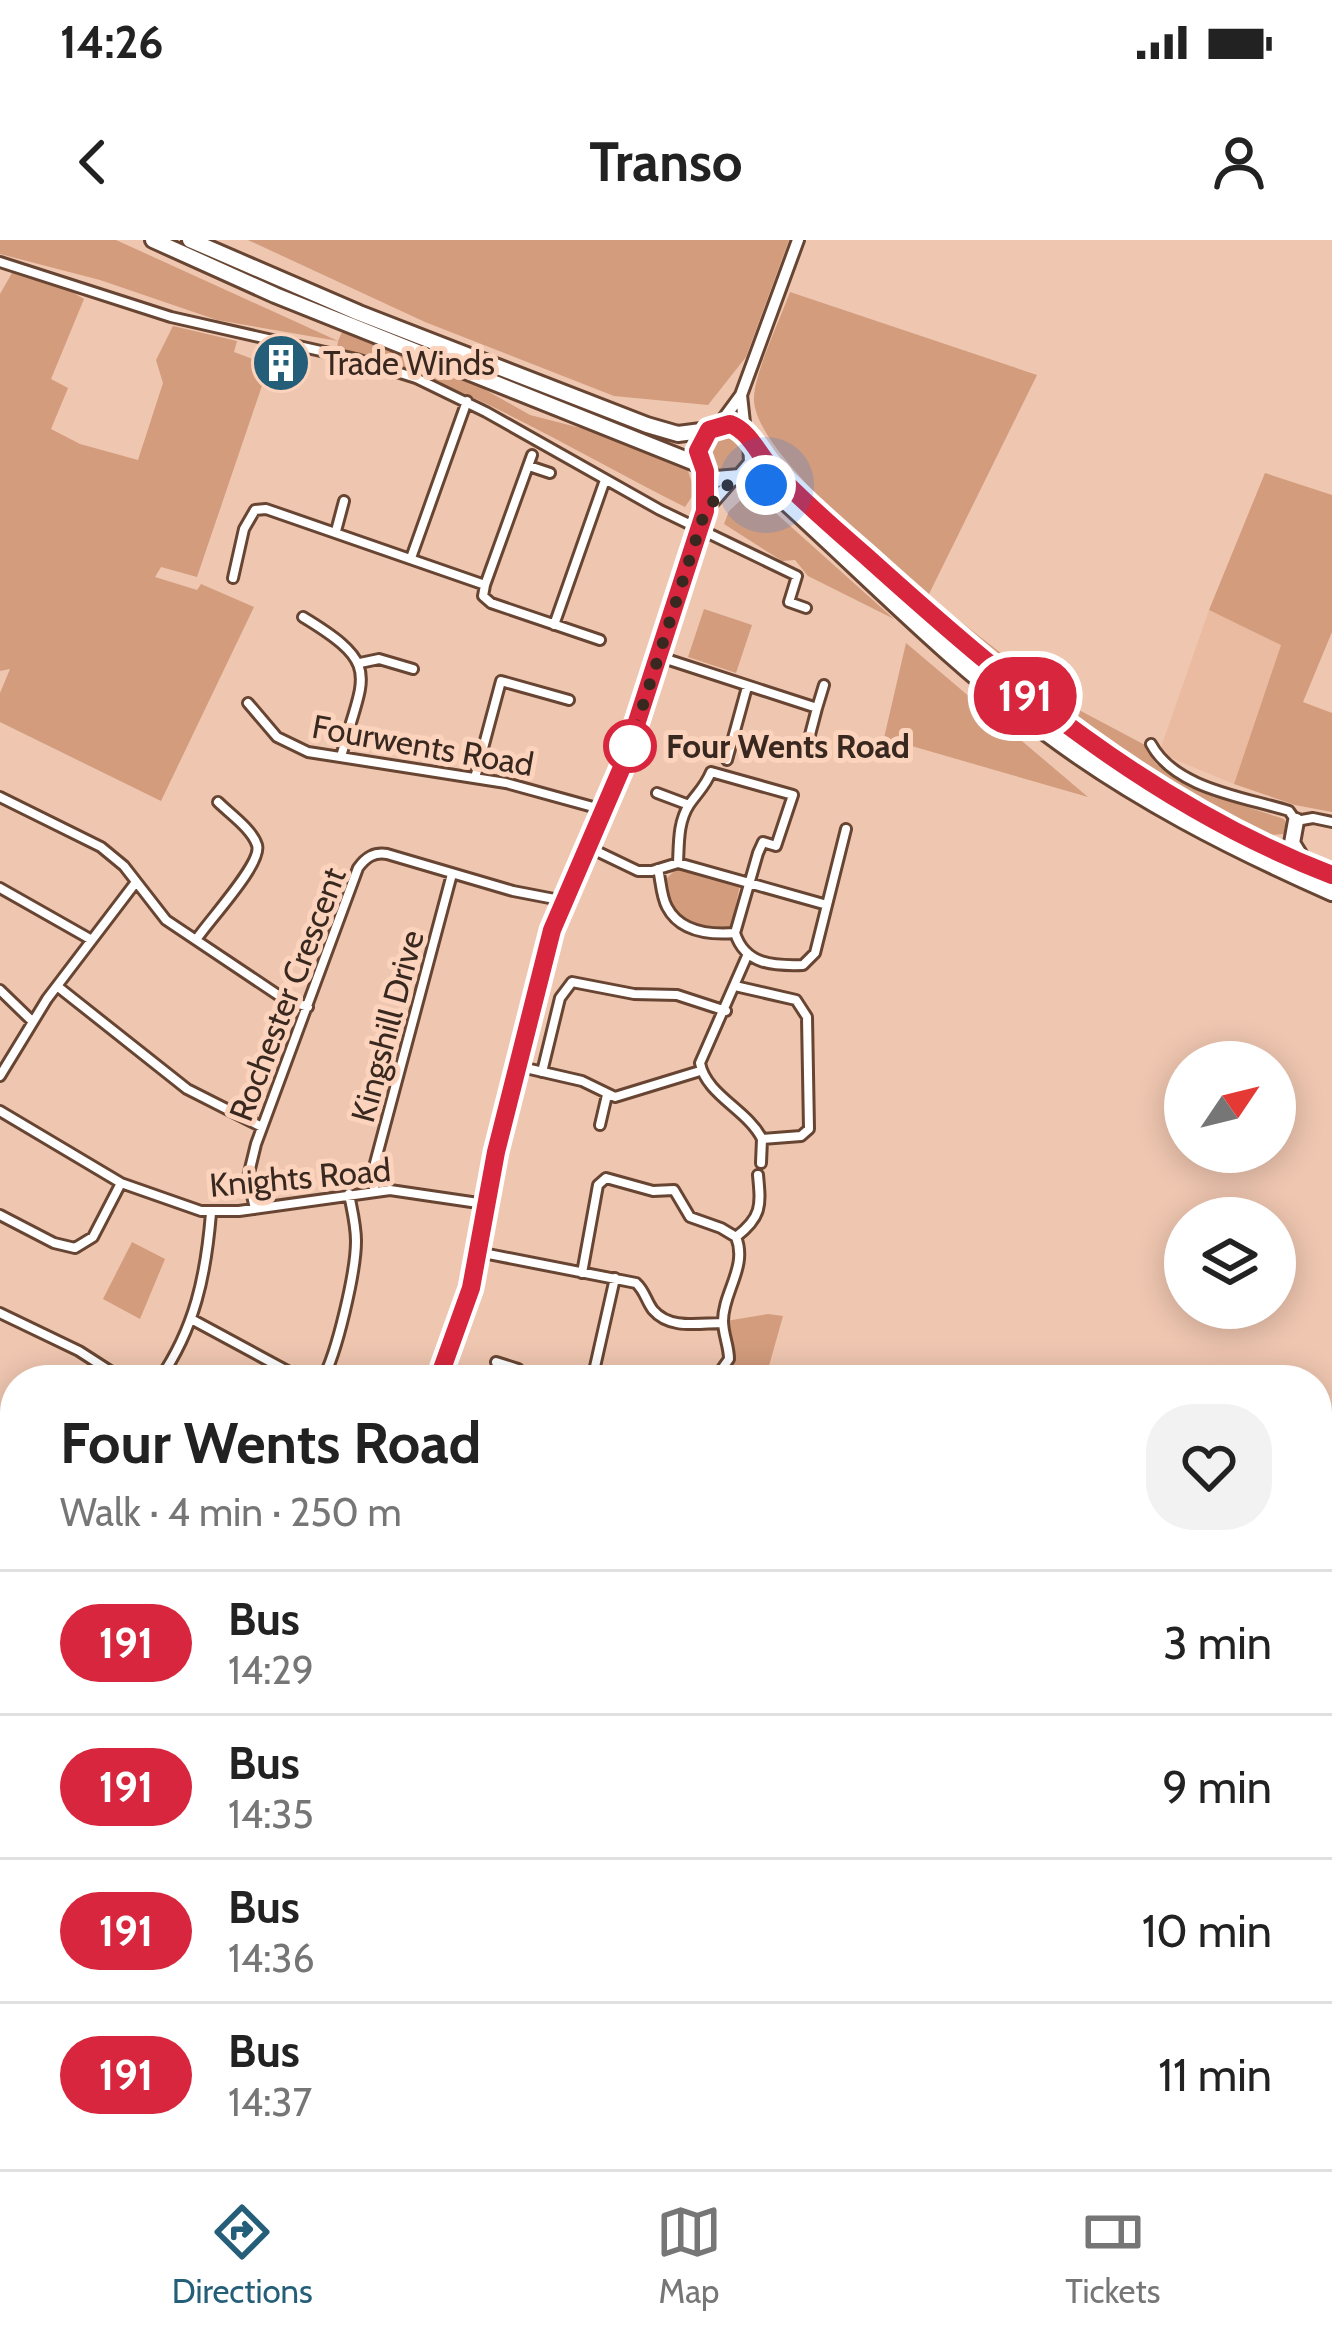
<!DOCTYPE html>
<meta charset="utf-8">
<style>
body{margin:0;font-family:Cabin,sans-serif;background:#f2f2f2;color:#222;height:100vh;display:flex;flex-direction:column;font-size:45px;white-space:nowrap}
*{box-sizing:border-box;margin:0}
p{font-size:39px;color:#767676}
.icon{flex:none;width:66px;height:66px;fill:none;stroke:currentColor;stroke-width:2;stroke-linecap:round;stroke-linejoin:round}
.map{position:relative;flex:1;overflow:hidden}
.details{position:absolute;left:0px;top:1125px;width:1332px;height:804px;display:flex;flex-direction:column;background:#fff;border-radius:48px 48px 0 0;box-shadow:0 6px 30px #0003}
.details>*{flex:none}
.badge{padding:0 24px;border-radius:39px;font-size:42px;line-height:78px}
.needle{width:78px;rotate:55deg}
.buttons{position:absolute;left:1164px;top:801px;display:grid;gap:24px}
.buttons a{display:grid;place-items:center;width:132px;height:132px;border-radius:50%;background:#fff;box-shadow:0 6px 30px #0003;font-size:60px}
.you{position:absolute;width:60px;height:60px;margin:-30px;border:9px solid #fff;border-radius:50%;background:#1a73e8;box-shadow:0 0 0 18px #1a73e833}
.map>.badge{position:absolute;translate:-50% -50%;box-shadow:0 0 0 6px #fff}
.round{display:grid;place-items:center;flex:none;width:126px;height:126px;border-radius:48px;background:#f2f2f2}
.overview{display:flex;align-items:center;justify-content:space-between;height:204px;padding:0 60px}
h1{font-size:57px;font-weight:800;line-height:90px}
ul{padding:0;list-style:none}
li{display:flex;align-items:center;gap:36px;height:144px;padding:0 60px;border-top:3px solid #e0e0e0}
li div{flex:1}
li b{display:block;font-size:45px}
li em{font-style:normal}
li .badge{min-width:132px;font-weight:700;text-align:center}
.status{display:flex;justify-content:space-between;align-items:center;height:84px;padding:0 60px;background:#fff;direction:ltr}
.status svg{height:33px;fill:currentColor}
header{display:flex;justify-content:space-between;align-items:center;height:156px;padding:0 60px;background:#fff;font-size:54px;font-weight:800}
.tabs{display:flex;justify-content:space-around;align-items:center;height:168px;border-top:3px solid #e0e0e0;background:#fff;font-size:33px;color:#767676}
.tabs a{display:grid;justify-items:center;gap:6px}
.tabs .active{color:#255e78}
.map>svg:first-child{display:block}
</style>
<div class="status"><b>14:26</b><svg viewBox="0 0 49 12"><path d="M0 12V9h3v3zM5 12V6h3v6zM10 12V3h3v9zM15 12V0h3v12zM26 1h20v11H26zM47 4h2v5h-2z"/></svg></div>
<header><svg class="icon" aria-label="back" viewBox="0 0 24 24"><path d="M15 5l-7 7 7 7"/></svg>Transo<svg class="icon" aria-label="person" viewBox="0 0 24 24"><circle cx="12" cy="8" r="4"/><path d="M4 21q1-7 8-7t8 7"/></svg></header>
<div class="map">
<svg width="1332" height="1929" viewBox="0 0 1332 1929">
<rect width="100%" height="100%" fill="#efc6b0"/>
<path fill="#eabba1" d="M1209 370 1281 405 1234 544 1159 513Z"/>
<path fill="#d29c7d" d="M0 0H116L338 101 342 92 459 135 530 175 604 194 687 228 695 252 685 267C571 210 461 139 337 108L338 101 217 80 100 40 0 14Z
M248 0H789L746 117 708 165 614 156 425 82Z
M12 33 67 49 84 59 51 139 68 148 51 189 80 204 138 220 163 143 156 120 173 86 237 101 234 112 269 125 197 337 161 327 155 337 197 350 201 344 254 367 161 561 0 482V453L10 429 0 431V54Z
M790 52 1037 135 928 356 1062 461 1145 505 1156 524 1216 557 1284 579 1288 587 1284 594 1271 595 1233 579 1102 506 1038 458 930 363 928 356C888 319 751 210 754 157 755 132 781 77 790 52Z
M708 211a19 19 0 1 1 38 0a19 19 0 1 1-38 0Z
M1265 233 1332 255V392L1303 462 1332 473V572L1295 565 1234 544 1281 405 1209 370Z
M743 258 769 267 894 379 808 336 795 320 782 321 724 284 729 271Z
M704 369 752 385 736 433 688 417Z
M906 403 1088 557 884 498Z
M678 627 740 645 731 688C695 700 665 672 667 638Z
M132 1002 165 1019 140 1079 103 1059Z
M768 1074 783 1076 765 1140H721L734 1117 726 1081Z
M720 1914H791L826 1929H716Z
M829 1914H1141L1131 1929H854Z"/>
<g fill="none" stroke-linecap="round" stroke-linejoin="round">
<g stroke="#674532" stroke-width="14">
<path id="minor" d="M0 22 171 77 356 119 416 138 486 172 660 270 797 336 789 362 806 368
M529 226 550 233
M336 291 344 261
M411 318 467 161
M233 338 244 289 255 270 266 269 485 345 483 356 491 363 600 400
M485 345 532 215
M303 377C384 426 363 434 341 517
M554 385 605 240
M660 417 817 468 806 510
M360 423 379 419 413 429
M248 463 277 497 308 512 506 543 604 570
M817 468 824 445
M1151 504C1175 549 1245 557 1289 571L1296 581 1313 578 1332 582
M727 520 747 447
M475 538 501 441 569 460
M657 553 689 565
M0 557 101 607 124 626 166 680 284 759 308 767
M588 607 638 631H652L678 623 827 665
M678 623C679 603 678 582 689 565 697 553 705 547 711 532L793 555 776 606 763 602 758 613 735 693C745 725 774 726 803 725L815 713 846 589
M658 629C661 641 661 656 667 667 680 692 710 695 735 693
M0 648 90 699
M196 700C209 680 263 623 257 605 252 589 229 573 218 562
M747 716 700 823C706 855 748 870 762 899
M57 746 187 849 262 887
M735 746 796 760 807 777 809 889 801 896 762 899
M0 750 32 781
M517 826 582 841 615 857 700 831
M542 832 560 758 572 742 634 754 677 755 726 771
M0 836 47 759 136 642
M0 871 121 943 201 971H239L390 950 485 964
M600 885 607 855
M761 923 762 899
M374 951 375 923 452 634
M255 969 248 937 256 904 358 628C366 617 374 612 387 614L513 651 565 661
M0 975 54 1003 75 1008 93 997 121 943
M478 1012 636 1043C645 1051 646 1061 653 1070 670 1090 699 1083 723 1083
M582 1033 598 945 606 938 653 951 674 950 690 977 721 988 736 997
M0 1073 79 1111 124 1140
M193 1080 304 1140
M496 1122 518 1129
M159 1140C195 1088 206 1035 211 973
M322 1140C337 1114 356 1031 356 1001 356 985 352 970 349 954
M502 1140 506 1126
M592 1140 615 1038
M714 1140 729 1119C729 1106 723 1094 723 1081 723 1052 748 1027 736 997 762 977 761 966 758 935
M0 1184 15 1190
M0 1396 15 1407
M437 1914 440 1929
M270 1929 287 1914
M687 1929 690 1914"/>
</g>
<g stroke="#674532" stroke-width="16">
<path id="tertiary" d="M741 155 745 192
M719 185 741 155 798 0
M704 267 705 231
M438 1140 471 1048 496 912 552 690 623 525 705 271 733 239
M0 1676 15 1663
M0 1831 15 1837
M812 1914 841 1929"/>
</g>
<g stroke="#674532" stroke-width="20">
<path id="primary" d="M153 0 275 55 700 225
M190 0 359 73 647 185 678 194 709 190
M751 200 752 223 740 237 716 239 700 225C697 212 697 199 708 190 736 168 752 206 766 223 777 235 789 246 801 256 963 405 1123 554 1332 635
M740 237 760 241 774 252C863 332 946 419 1043 491 1132 558 1230 608 1332 653
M1296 581 1292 603 1305 624"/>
</g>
<use href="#minor" stroke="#fff" stroke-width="8"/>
<use href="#tertiary" stroke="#fff" stroke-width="10"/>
<use href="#primary" stroke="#fff" stroke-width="14"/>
</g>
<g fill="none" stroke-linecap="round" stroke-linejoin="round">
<g stroke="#fff" stroke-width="27">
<path id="line" d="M438 1140 471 1048 496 912 552 690 623 525 705 271V231L698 211 709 190 730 184C751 192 758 215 773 230 802 261 835 289 867 317 1008 444 1152 566 1332 635"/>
</g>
<use href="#line" stroke="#d7263d" stroke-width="18"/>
<path stroke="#38281f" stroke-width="12" stroke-dasharray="0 21.6" d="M630 506 705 271 733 239 746 238 766 245"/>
</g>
<defs>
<g id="building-disc" transform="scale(3)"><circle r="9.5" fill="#255e78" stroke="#fcd3bc"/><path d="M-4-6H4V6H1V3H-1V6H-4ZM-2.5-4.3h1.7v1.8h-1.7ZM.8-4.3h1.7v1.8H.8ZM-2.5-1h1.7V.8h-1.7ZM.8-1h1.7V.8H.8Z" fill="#fff"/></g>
</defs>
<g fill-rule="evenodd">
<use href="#building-disc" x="281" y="123"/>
</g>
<circle fill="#fff" stroke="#d7263d" stroke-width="6" cx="630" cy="506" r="24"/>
<g text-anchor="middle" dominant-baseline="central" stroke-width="10" stroke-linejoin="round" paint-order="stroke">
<g font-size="33" fill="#38281f" stroke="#fcd3bc" text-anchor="start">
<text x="323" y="123">Trade Winds</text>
</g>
<g font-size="33" fill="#38281f" stroke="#fcd3bc">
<text transform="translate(423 505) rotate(10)">Fourwents Road</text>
<text transform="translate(287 754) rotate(-69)">Rochester Crescent</text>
<text transform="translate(387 786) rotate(-75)">Kingshill Drive</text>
<text transform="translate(300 937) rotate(-5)">Knights Road</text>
</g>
<g font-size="33" font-weight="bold" fill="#38281f" stroke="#fcd3bc" text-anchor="start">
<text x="666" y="506">Four Wents Road</text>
</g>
</g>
</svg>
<div class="buttons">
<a><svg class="needle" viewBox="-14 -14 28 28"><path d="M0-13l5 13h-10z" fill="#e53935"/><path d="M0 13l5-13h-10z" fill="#767676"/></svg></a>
<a><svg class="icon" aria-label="layers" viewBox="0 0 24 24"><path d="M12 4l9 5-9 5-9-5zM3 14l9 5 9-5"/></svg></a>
</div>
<div class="you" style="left:766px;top:245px"></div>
<b class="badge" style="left:1025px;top:456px;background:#d7263d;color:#fff">191</b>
<section class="details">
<div class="overview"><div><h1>Four Wents Road</h1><p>Walk · 4 min · 250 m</p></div><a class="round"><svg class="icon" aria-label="heart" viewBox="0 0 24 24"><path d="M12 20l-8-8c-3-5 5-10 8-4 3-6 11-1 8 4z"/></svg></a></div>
<ul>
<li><span class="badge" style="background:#d7263d;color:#fff">191</span><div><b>Bus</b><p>14:29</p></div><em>3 min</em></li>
<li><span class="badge" style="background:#d7263d;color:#fff">191</span><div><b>Bus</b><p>14:35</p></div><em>9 min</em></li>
<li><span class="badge" style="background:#d7263d;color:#fff">191</span><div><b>Bus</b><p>14:36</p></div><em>10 min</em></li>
<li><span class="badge" style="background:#d7263d;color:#fff">191</span><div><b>Bus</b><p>14:37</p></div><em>11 min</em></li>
</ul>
</section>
</div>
<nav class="tabs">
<a class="active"><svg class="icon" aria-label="directions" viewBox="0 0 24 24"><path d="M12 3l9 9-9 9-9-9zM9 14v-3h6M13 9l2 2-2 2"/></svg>Directions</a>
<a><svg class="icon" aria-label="map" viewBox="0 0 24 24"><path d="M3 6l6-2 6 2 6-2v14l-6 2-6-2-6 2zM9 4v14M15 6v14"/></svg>Map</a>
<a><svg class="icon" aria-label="tickets" viewBox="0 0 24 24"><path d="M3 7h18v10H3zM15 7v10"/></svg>Tickets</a>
</nav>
